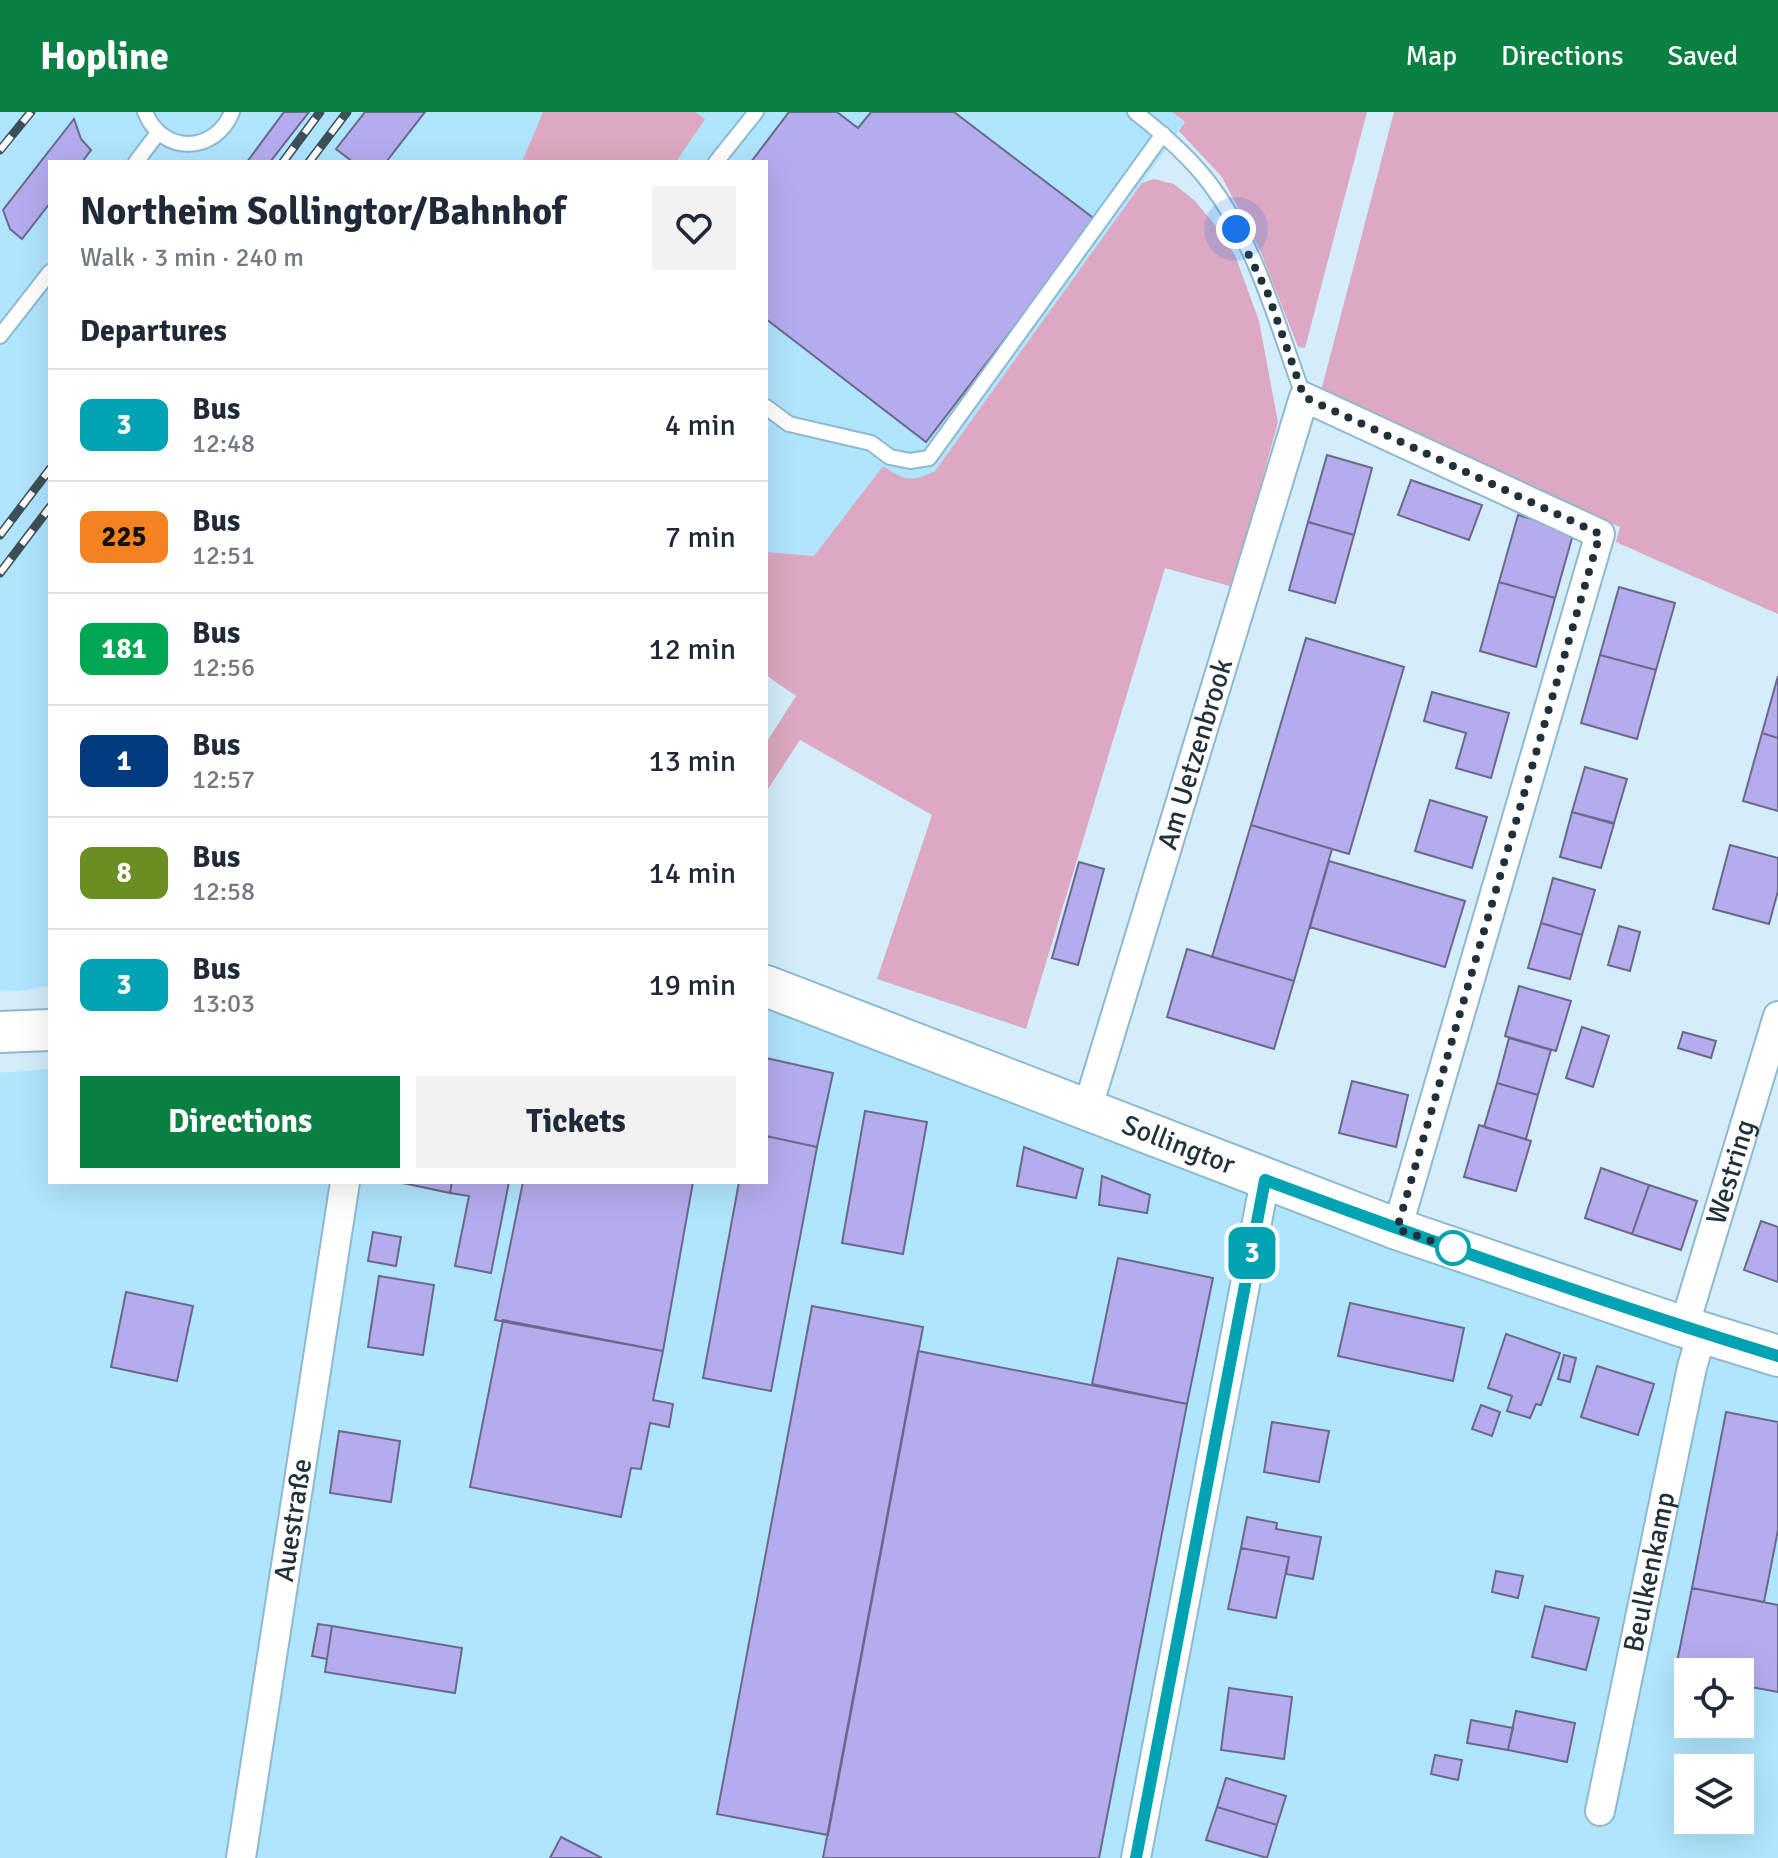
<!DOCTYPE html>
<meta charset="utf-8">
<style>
body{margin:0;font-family:Signika,sans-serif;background:#f2f2f3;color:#1f2937;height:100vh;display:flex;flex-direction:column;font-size:30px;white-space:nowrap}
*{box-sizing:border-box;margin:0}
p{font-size:26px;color:#747a83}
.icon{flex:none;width:44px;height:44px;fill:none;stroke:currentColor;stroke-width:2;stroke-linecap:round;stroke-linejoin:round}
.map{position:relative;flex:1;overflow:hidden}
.side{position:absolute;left:48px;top:48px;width:720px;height:1024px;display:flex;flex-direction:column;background:#fff;border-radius:0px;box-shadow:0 8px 32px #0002}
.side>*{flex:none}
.badge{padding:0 16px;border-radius:12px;font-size:28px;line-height:52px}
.tools{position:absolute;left:1674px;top:1546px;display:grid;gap:16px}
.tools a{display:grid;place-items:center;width:80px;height:80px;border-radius:0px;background:#fff;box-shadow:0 8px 32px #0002;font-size:40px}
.you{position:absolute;width:40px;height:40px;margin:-20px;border:6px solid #fff;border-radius:50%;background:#1a73e8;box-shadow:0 0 0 12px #1a73e833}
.map>.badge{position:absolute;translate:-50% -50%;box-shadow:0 0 0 4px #fff}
h2{padding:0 32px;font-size:30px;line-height:72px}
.round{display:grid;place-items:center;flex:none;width:84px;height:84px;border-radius:0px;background:#f2f2f3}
.headline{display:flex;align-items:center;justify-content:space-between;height:136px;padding:0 32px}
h1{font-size:38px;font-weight:700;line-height:60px}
.primary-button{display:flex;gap:16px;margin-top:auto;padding:16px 32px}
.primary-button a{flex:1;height:92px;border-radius:0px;background:#0b8043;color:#fff;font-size:32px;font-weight:700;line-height:92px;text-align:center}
.primary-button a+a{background:#f2f2f3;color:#1f2937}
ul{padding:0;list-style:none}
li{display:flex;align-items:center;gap:24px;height:112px;padding:0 32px;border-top:2px solid #e0e1e3}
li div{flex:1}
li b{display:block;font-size:30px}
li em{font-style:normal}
li .badge{min-width:88px;font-weight:700;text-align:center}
header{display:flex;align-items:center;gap:48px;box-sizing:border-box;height:112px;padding:0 40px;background:#0b8043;color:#fff}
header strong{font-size:38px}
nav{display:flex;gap:44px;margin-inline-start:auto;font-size:28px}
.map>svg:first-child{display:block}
</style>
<header>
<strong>Hopline</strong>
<nav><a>Map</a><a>Directions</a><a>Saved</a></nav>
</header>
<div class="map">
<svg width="1778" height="1746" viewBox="0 0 1778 1746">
<rect width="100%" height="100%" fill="#d3edfa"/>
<path fill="#b0e5fe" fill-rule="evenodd" d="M0 0H1172L1185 11 935 359 919 367 901 366 883 354 814 444 766 440V50H50V874L19 879 0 878Z
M766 885 1778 1254V1746H0V961L50 957V1070H766ZM1688 1560H1740V1612H1688ZM1688 1656H1740V1708H1688Z"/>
<path fill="#dda8c1" d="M543 0H695L705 7 676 50H522Z
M1172 0H1367L1305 236 1298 235 1260 138 1222 65 1179 19 1185 10Z
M1394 0H1778V502L1616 430 1620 415 1321 279Z
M1154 67 1174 72 1195 89 1215 113 1235 143 1259 209 1278 310 1233 475 1165 456 1026 917 877 867 932 703 800 628 766 680V631L796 584 766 563V440L814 444 883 354C904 368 911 371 935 359L1142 71Z"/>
<path fill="#b4aced" stroke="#6c688b" stroke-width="2" d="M284 0H309L270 50H247Z
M365 0H425L386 50H353L336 37Z
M789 0H837L858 16 871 0H954L1096 108 926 330 766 207V50H751Z
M74 7 81 27 91 38 82 50H50V91L22 127 10 117 3 98Z
M1327 343 1372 356 1354 423 1308 410Z
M1411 368 1482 393 1469 428 1398 403Z
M1518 403 1574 419 1555 486 1499 470Z
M1308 410 1354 423 1335 491 1289 478Z
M1499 470 1555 486 1536 555 1480 539Z
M1619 475 1675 491 1656 558 1600 543Z
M1306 526 1404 555 1349 742 1251 713Z
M1600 543 1656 558 1637 627 1581 611Z
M1778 564V626L1762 621Z
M1432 580 1509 601 1491 666 1456 656 1466 621 1424 609Z
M1762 621 1778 626V699L1743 689Z
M1585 655 1627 667 1614 711 1572 700Z
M1430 688 1487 705 1472 756 1415 739Z
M1572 700 1614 712 1601 756 1560 745Z
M1251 713 1332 737 1294 869 1212 845Z
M1730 733 1778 746V779L1769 812 1713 797Z
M1329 749 1465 789 1445 855 1310 815Z
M1079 750 1104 757 1078 853 1052 846Z
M1553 766 1595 778 1582 823 1541 811Z
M1541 811 1582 823 1570 867 1528 856Z
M1619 814 1640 820 1630 859 1608 853Z
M1187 837 1294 869 1274 937 1167 905Z
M1519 874 1571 889 1556 939 1505 924Z
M1582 915 1609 924 1593 975 1566 966Z
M1683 920 1716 929 1711 946 1678 936Z
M1509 926 1551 938 1538 983 1497 971Z
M766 946 833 961 817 1035 766 1024Z
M1352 969 1408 983 1396 1035 1339 1021Z
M1497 971 1538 983 1526 1027 1484 1015Z
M865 999 927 1010 903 1142 842 1131Z
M1479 1013 1531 1029 1516 1079 1464 1065Z
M766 1024 817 1035 771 1279 703 1266 739 1070H766Z
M1024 1035 1083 1057 1076 1086 1017 1074Z
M1601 1056 1649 1073 1632 1122 1585 1106Z
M1102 1064 1150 1083 1147 1101 1099 1093Z
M398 1070H452L450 1081Z
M452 1070H509L491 1161 455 1154 469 1084 450 1081Z
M523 1070H693L663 1239 495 1208Z
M1649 1073 1697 1089 1681 1138 1632 1122Z
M1761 1109 1778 1115V1170L1744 1158Z
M373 1120 401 1125 396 1154 368 1149Z
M1118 1146 1213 1166 1187 1292 1092 1272Z
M379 1164 434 1173 423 1243 368 1235Z
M126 1180 193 1194 177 1269 111 1255Z
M1350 1191 1464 1216 1453 1269 1338 1244Z
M812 1194 923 1215 828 1723 717 1702Z
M503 1208 663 1239 653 1288 673 1292 669 1315 650 1311 641 1357 631 1356 621 1405 470 1375Z
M1506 1222 1560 1241 1541 1293 1536 1292 1530 1306 1507 1299 1512 1284 1488 1276Z
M918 1239 1187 1292 1099 1746H823Z
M1564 1243 1576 1246 1570 1270 1558 1267Z
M1597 1254 1654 1272 1638 1323 1581 1305Z
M1481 1293 1500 1300 1492 1324 1472 1317Z
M1726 1300 1778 1310V1418L1764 1490 1692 1476Z
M1272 1310 1329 1319 1319 1370 1264 1360Z
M339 1319 400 1329 391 1390 330 1381Z
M1247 1405 1277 1411 1276 1417 1321 1425 1313 1467 1286 1462 1289 1445 1241 1436Z
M1241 1436 1289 1445 1276 1506 1228 1497Z
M1496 1459 1523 1464 1518 1486 1492 1480Z
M1692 1476 1778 1493V1580L1740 1573V1560H1688V1563L1675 1560Z
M1545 1494 1599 1506 1586 1558 1532 1545Z
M318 1512 332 1514 327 1547 312 1544Z
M332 1514 462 1536 455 1581 325 1560Z
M1229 1576 1292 1585 1284 1647 1221 1638Z
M1516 1599 1575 1611 1567 1650 1508 1638Z
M1471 1608 1513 1616 1508 1638 1467 1631Z
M1435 1643 1462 1648 1458 1668 1431 1662Z
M1226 1666 1286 1684 1277 1713 1217 1695Z
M1217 1695 1277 1713 1267 1746 1206 1728Z
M561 1725 602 1746H550Z"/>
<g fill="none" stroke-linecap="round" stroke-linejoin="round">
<g stroke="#8fb9ce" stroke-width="18">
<path id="service" d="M145 0C162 43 215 42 232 0
M1135 0C1162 21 1189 44 1210 72 1257 134 1277 213 1304 285
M136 50 158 21
M716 50 756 0
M0 224 50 160
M766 295 789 312 871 331 890 345 910 349 929 346 1163 22"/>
</g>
<g stroke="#8fb9ce" stroke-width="32">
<g id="minor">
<path id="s1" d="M1087 998 1304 285 1600 422 1397 1117"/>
<path id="s2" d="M1684 1215 1778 904"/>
<path id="s3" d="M1600 1699 1692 1255 1702 1221"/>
<path id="s4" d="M241 1746 345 1070"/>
<path d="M1136 1746 1265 1068"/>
</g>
</g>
<g stroke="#8fb9ce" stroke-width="44">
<g id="secondary">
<path id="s5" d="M766 874 1397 1117 1684 1215 1778 1244"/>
<path d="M0 920 50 918"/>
</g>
</g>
<use href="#service" stroke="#fff" stroke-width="14"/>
<use href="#minor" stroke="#fff" stroke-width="28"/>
<use href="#secondary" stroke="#fff" stroke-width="40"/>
<g stroke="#3d4f58" stroke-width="9">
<path id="rail" d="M0 38 31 0
M283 50 320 0
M309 50 347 0
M0 423 50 357
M0 461 50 395"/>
</g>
<use href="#rail" stroke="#fff" stroke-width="6" stroke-dasharray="18" stroke-linecap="butt"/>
</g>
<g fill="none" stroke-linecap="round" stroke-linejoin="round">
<g stroke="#fff" stroke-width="18">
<path id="line" d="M1136 1746 1265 1068C1435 1131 1605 1191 1778 1244"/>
</g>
<use href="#line" stroke="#00a3b4" stroke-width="12"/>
<path stroke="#203139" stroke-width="8" stroke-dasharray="0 14.4" d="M1236 117 1268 182 1304 285 1600 422 1397 1117 1453 1136"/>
</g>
<circle fill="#fff" stroke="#00a3b4" stroke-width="4" cx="1453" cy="1136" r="16"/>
<g text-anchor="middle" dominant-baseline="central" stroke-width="8" stroke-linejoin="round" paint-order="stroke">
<g font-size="28" fill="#203139" stroke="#fff">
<text stroke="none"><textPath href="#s1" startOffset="372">Am Uetzenbrook</textPath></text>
<text stroke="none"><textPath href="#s5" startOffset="442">Sollingtor</textPath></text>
<text stroke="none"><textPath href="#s2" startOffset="162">Westring</textPath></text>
<text stroke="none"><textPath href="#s4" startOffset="342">Auestraße</textPath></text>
<text stroke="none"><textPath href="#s3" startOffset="244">Beulkenkamp</textPath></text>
</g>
</g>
</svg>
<div class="tools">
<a><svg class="icon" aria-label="locate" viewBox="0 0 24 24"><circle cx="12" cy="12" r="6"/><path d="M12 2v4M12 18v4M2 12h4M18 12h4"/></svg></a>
<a><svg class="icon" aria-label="layers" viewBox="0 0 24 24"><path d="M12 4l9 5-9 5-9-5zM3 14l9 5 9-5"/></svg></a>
</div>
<div class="you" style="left:1236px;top:117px"></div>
<b class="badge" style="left:1252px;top:1141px;background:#00a3b4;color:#fff">3</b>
<section class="side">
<div class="headline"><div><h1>Northeim Sollingtor/Bahnhof</h1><p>Walk · 3 min · 240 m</p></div><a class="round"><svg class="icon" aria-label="heart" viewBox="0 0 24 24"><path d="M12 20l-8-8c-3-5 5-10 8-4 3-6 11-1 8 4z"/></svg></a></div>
<h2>Departures</h2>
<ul>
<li><span class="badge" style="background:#00a3b4;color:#fff">3</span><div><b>Bus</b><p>12:48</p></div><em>4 min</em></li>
<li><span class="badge" style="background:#f58220;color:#111">225</span><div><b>Bus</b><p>12:51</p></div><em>7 min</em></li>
<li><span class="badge" style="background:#00a651;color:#fff">181</span><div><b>Bus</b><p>12:56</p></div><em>12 min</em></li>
<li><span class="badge" style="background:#003b80;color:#fff">1</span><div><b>Bus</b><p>12:57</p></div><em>13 min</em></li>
<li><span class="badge" style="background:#6b8e23;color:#fff">8</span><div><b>Bus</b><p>12:58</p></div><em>14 min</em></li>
<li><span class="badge" style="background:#00a3b4;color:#fff">3</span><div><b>Bus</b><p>13:03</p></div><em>19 min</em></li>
</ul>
<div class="primary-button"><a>Directions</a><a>Tickets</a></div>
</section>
</div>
